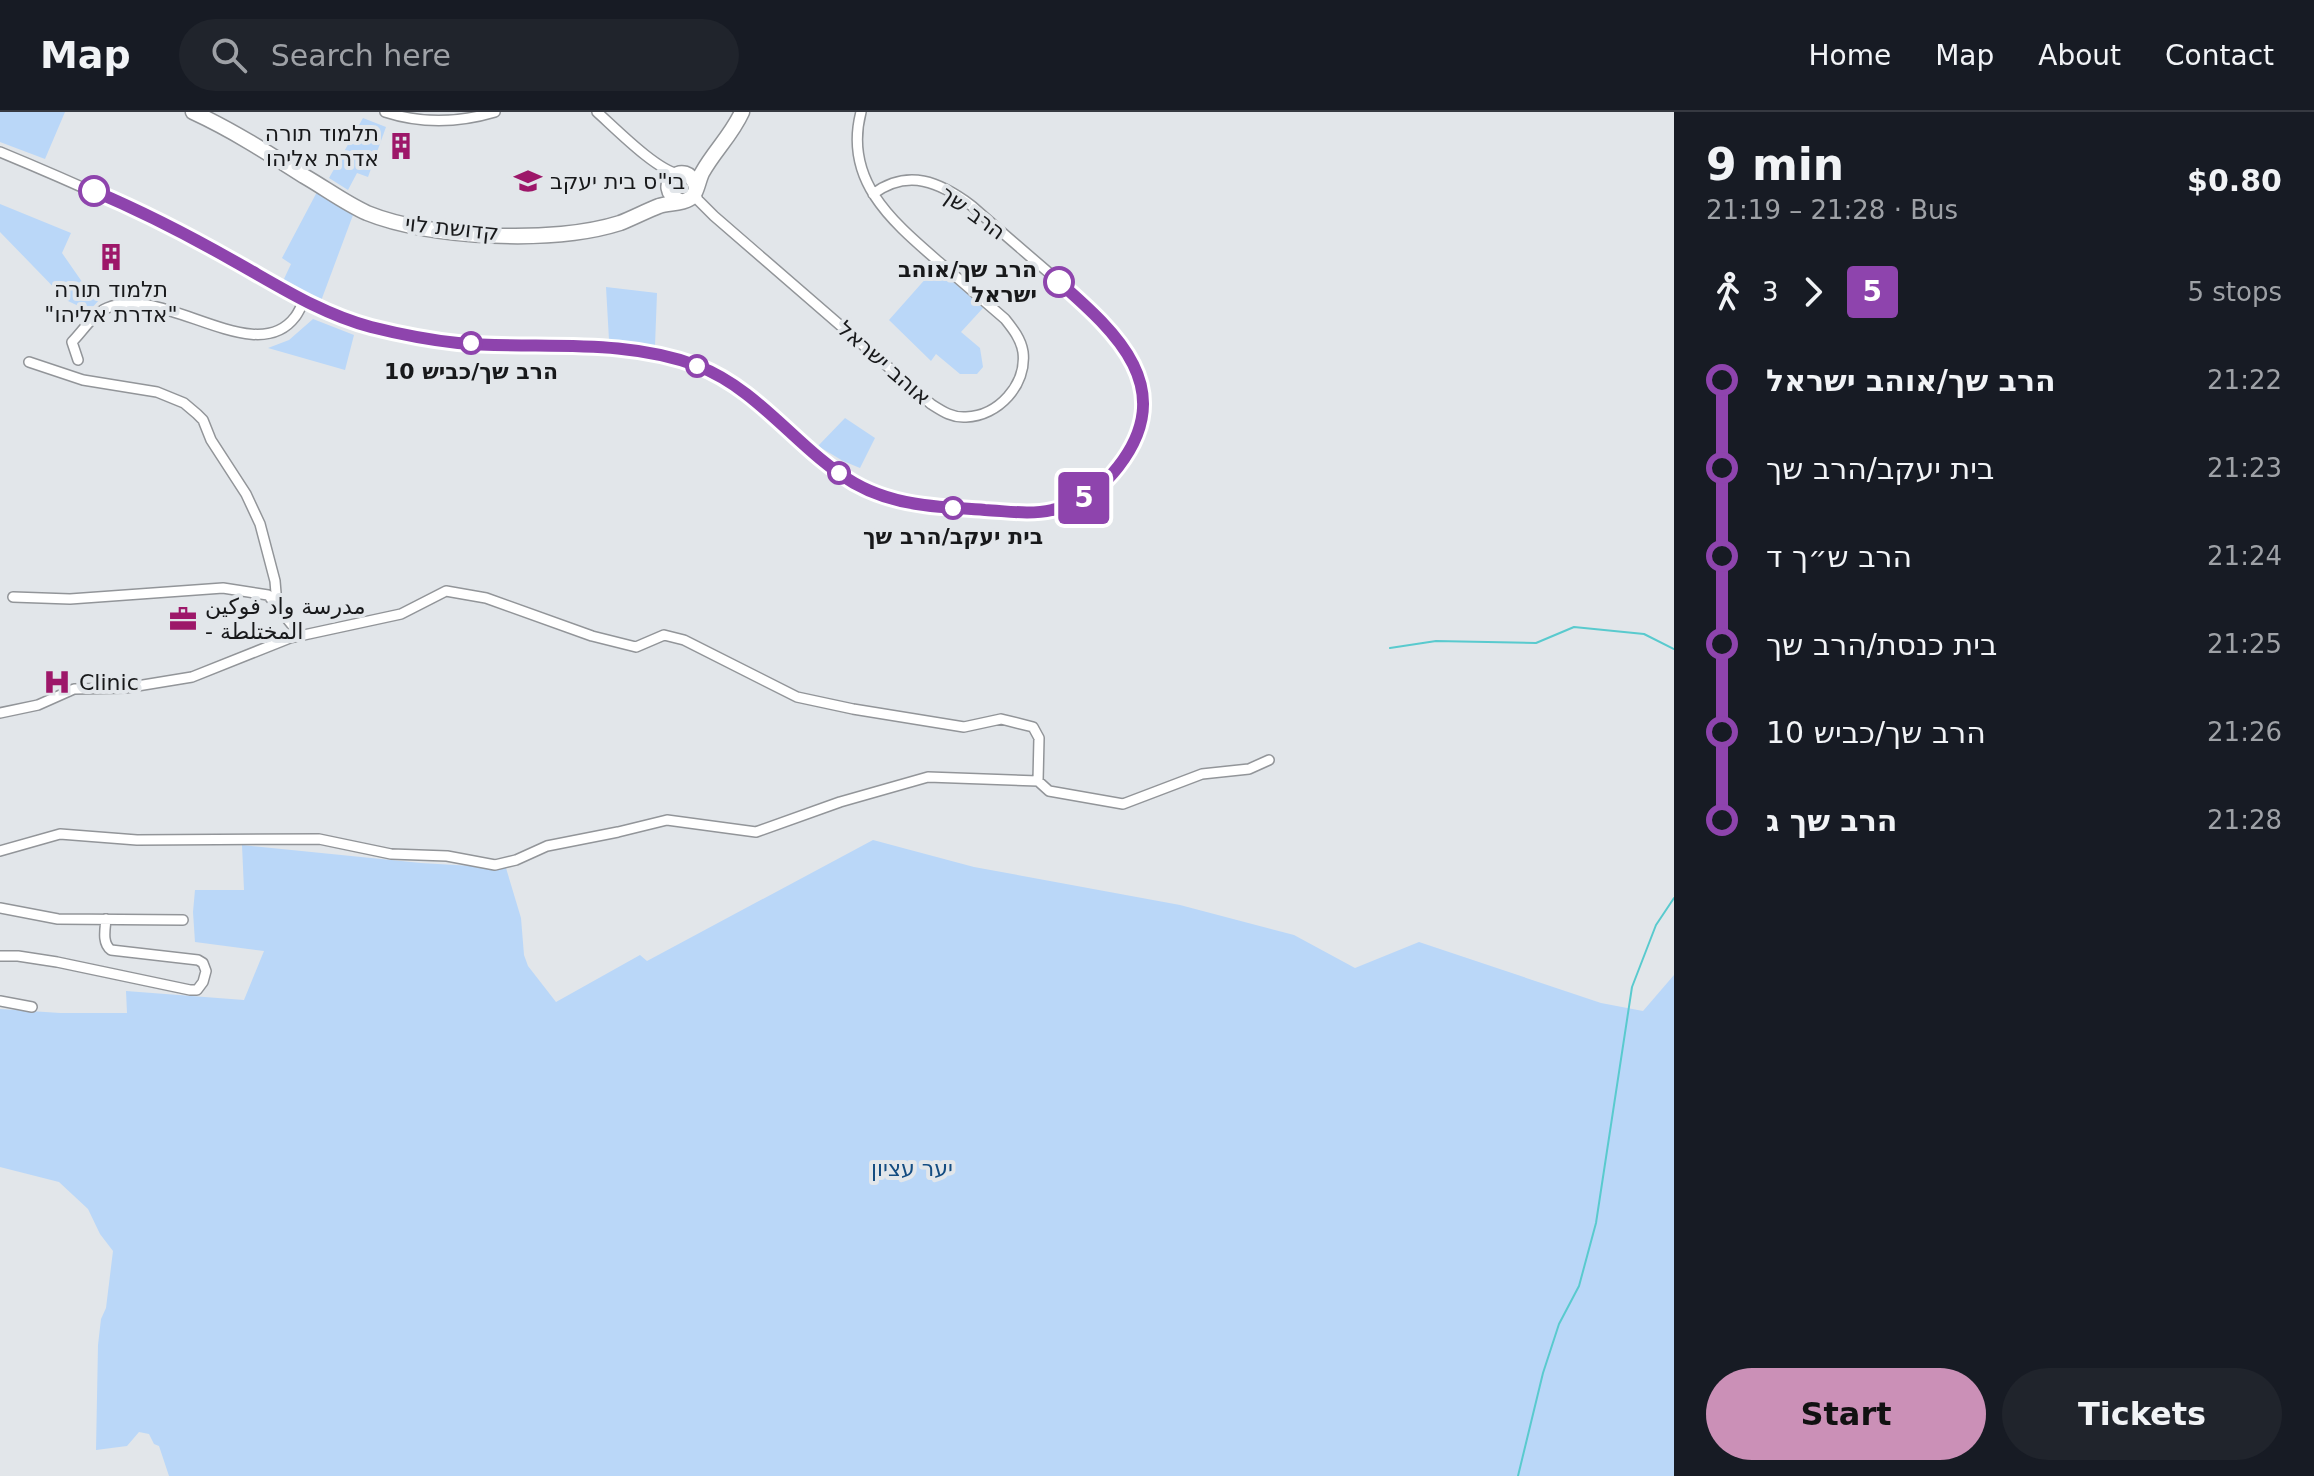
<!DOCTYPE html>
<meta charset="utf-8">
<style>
body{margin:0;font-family:"DejaVu Sans","Noto Naskh Arabic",Heebo,sans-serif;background:#20242c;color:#f1f3f6;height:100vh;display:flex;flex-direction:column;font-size:30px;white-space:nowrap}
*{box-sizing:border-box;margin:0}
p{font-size:26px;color:#9ea1a6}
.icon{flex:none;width:44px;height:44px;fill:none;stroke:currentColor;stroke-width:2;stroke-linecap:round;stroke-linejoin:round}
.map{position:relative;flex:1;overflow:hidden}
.drawer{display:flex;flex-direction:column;background:#171b24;width:640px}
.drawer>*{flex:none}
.badge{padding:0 16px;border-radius:6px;font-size:28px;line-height:52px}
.map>.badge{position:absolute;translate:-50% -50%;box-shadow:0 0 0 4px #fff}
.legs{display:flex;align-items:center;gap:12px;height:88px;padding:0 32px;font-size:26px}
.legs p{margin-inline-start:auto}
.overview{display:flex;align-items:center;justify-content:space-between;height:136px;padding:0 32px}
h1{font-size:44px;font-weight:700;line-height:60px}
.action{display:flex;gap:16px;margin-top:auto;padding:16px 32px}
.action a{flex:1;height:92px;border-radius:48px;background:#cb90b7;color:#111;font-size:32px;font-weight:700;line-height:92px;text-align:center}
.action a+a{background:#20242c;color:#f1f3f6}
ul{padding:0 32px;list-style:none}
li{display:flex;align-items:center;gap:28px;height:88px;font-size:30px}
li i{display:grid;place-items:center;width:12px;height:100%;margin:0 10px;background:currentColor}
li i::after{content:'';width:20px;height:20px;margin:-10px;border:6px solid;border-radius:50%;background:#171b24}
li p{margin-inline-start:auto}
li:first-child i{background:linear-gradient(#0000 50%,currentColor 0)}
li:last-child i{background:linear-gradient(currentColor 50%,#0000 0)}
header{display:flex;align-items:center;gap:48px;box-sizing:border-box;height:112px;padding:0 40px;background:#171b24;border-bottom:2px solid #363941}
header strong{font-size:38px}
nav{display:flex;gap:44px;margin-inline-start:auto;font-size:28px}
.search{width:560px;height:72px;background:#20242c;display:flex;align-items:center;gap:20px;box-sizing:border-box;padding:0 28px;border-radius:44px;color:#9ea1a6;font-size:30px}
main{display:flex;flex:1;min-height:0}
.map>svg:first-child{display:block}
</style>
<header>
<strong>Map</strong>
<div class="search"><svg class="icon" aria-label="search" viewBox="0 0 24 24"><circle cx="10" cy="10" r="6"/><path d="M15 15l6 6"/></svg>Search here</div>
<nav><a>Home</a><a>Map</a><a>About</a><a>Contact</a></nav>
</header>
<main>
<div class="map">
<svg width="1674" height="1364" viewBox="0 0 1674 1364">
<rect width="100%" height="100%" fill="#e2e6ea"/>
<path fill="#bad7f8" d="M0 0H65L45 47 0 30Z
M363 6 386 15 368 65 357 61 348 78 329 66Z
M318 78 353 103 321 189 283 169 291 152 282 146Z
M0 92 71 121 62 141 87 177 100 187 89 199 66 188 0 120Z
M936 155 983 196 961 220 980 236 983 255 977 262H960L936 242 931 249 889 208Z
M606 175 657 181 655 234 609 228Z
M313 207 354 223 345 258 268 236 289 228Z
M845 306 875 326 860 356 843 349 818 334Z
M873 728 974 755 1180 793 1294 823 1355 856 1419 830 1601 891 1643 899 1674 863V1364H169L159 1334 154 1332 149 1322 139 1320 127 1334 96 1338 98 1233 101 1207 106 1196 113 1139 100 1122 88 1097 59 1070 0 1055V897L60 901H127L126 879 244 888 264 839 195 830 193 800 195 778H244L242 733 421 751 506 756 521 806 524 843 528 854 556 890 640 843 647 849Z"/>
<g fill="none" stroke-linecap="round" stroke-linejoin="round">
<path stroke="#59cace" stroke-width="2" d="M1390 536 1436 529 1536 531 1574 515 1644 522 1674 537
M1518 1364 1543 1261 1559 1212 1579 1174 1596 1111 1632 875 1656 813 1674 786"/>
<g stroke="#929599" stroke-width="12">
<path id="street" d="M385 0C422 12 458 11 495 0
M597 0C615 16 657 59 679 62
M0 40C75 71 148 104 220 141 269 167 314 199 367 214 397 222 429 228 460 231 535 237 612 227 685 250 769 276 814 367 900 389 925 395 952 396 978 397 998 399 1019 402 1040 400 1082 396 1119 366 1135 328 1146 300 1144 271 1130 245 1113 212 1082 190 1055 166 1027 142 999 118 972 94 940 70 908 56 873 82
M695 81 698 88 714 104 931 292C942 299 952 306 966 305 998 304 1027 273 1023 240 1021 227 1013 217 1005 207 983 188 961 169 939 150 893 110 843 69 861 0
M78 248 72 230C83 219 93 202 107 196 162 171 255 258 295 205 299 200 301 194 304 189
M29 250 83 268 157 280 184 291 197 302 203 308 211 328 246 382 260 412 275 469 276 481 272 487
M13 485 70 487 223 476 268 483 300 523
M0 601 38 593 74 577 125 576 192 565 290 526 401 502 446 479 486 486 592 524 636 535 664 523 684 528 797 585 853 597 964 615 1001 607 1033 615 1039 626 1038 669
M0 739 60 722 137 728 319 727 391 742 447 744 495 753 516 748 547 734 618 720 667 708 756 720 840 690 928 665 1038 669 1049 679 1123 692 1202 662 1249 657 1269 648
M0 796 58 807 183 808
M0 844H18L57 850 190 878H197L203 870 206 859 203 851 198 848 111 838C102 831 105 818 106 807
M0 889 32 895"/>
</g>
<g stroke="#929599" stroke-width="17">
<path id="secondary" d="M193 0C232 18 268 41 304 64 325 76 345 91 367 101 431 127 554 132 620 111 633 106 646 99 659 94 668 91 681 92 689 87 697 83 698 69 702 61 714 39 731 24 742 0
M680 89C650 75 687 43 696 75"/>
</g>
<use href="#street" stroke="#fff" stroke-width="9"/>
<use href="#secondary" stroke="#fff" stroke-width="14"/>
</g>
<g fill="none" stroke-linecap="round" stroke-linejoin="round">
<g stroke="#fff" stroke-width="18">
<path id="line-1" d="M94 79C141 99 188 123 232 148 277 173 321 202 371 215 399 222 429 228 458 231 537 238 621 225 698 254 760 278 798 338 854 371 875 383 900 390 924 393 944 396 964 396 985 398 1007 399 1030 403 1052 398 1079 393 1101 377 1118 355 1179 277 1117 221 1059 170"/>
</g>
<use href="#line-1" stroke="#8e44ad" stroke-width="12"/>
</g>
<defs>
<g id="building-bare" transform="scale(2.16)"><path d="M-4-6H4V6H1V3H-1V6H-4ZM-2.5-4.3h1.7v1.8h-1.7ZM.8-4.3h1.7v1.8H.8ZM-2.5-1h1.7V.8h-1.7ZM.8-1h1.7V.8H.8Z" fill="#9d1769" stroke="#e2e6ea" stroke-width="2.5" paint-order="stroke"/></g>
<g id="school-bare" transform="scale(2.16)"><path d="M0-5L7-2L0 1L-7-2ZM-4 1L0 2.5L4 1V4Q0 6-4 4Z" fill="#9d1769" stroke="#e2e6ea" stroke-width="2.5" paint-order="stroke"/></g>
<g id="office-bare" transform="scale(2.16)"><path d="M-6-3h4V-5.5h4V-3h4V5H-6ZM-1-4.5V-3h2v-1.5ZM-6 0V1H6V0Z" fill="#9d1769" stroke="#e2e6ea" stroke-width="2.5" paint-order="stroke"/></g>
<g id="hospital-bare" transform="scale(2.16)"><path d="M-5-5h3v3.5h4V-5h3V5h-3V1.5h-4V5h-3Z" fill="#9d1769" stroke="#e2e6ea" stroke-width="2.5" paint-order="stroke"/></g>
</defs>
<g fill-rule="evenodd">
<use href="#building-bare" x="401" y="34"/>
<use href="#school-bare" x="528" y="69"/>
<use href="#building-bare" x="111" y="145"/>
<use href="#office-bare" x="183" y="507"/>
<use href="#hospital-bare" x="57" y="570"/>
</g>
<g fill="#fff" stroke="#8e44ad" stroke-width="4">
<circle cx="94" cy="79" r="14"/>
<circle cx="1059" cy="170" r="14"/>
<circle cx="471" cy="231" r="10"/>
<circle cx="697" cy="254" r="10"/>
<circle cx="839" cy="361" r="10"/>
<circle cx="953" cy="396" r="10"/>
</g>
<g text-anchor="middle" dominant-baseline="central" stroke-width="8" stroke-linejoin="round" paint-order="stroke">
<g font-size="22" fill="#18191b" stroke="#e2e6ea" text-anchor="start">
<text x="379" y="21" text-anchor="end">תלמוד תורה<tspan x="379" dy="25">אדרת אליהו</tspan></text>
<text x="550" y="69">בי"ס בית יעקב</text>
<text x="111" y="177" text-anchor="middle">תלמוד תורה<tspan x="111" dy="25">"אדרת אליהו"</tspan></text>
<text x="205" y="494">مدرسة واد فوكين<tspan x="205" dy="25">- المختلطة</tspan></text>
<text x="79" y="570">Clinic</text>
</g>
<g font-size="22" fill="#18191b" stroke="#e2e6ea">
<text transform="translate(973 101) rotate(36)">הרב שך</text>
<text transform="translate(452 116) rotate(6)">קדושת לוי</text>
<text transform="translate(884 251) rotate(41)">אוהב ישראל</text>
</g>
<g font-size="22" font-weight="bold" fill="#18191b" stroke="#e2e6ea">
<text x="1037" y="157" text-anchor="end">הרב שך/אוהב<tspan x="1037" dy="25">ישראל</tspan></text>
<text x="471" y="259">הרב שך/כביש 10</text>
<text x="953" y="424">בית יעקב/הרב שך</text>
</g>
<g font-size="22" fill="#144c81" stroke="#e2e6ea">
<text x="912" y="1056">יער עציון</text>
</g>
</g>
</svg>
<b class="badge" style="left:1084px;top:386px;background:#8e44ad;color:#fff">5</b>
</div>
<section class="drawer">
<div class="overview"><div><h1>9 min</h1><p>21:19 – 21:28 · Bus</p></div><b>$0.80</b></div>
<div class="legs"><svg class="icon" aria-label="walk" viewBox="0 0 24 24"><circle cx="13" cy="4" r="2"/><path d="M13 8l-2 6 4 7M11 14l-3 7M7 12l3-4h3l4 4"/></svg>3<svg class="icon" aria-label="forward" viewBox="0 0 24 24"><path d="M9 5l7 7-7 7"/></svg><b class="badge" style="background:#8e44ad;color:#fff">5</b><p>5 stops</p></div>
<ul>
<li><i style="color:#8e44ad"></i><b>הרב שך/אוהב ישראל</b><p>21:22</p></li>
<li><i style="color:#8e44ad"></i><span>בית יעקב/הרב שך</span><p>21:23</p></li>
<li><i style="color:#8e44ad"></i><span>הרב ש״ך ד</span><p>21:24</p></li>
<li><i style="color:#8e44ad"></i><span>בית כנסת/הרב שך</span><p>21:25</p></li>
<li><i style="color:#8e44ad"></i><span>הרב שך/כביש 10</span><p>21:26</p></li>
<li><i style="color:#8e44ad"></i><b>הרב שך ג</b><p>21:28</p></li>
</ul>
<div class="action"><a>Start</a><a>Tickets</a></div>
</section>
</main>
